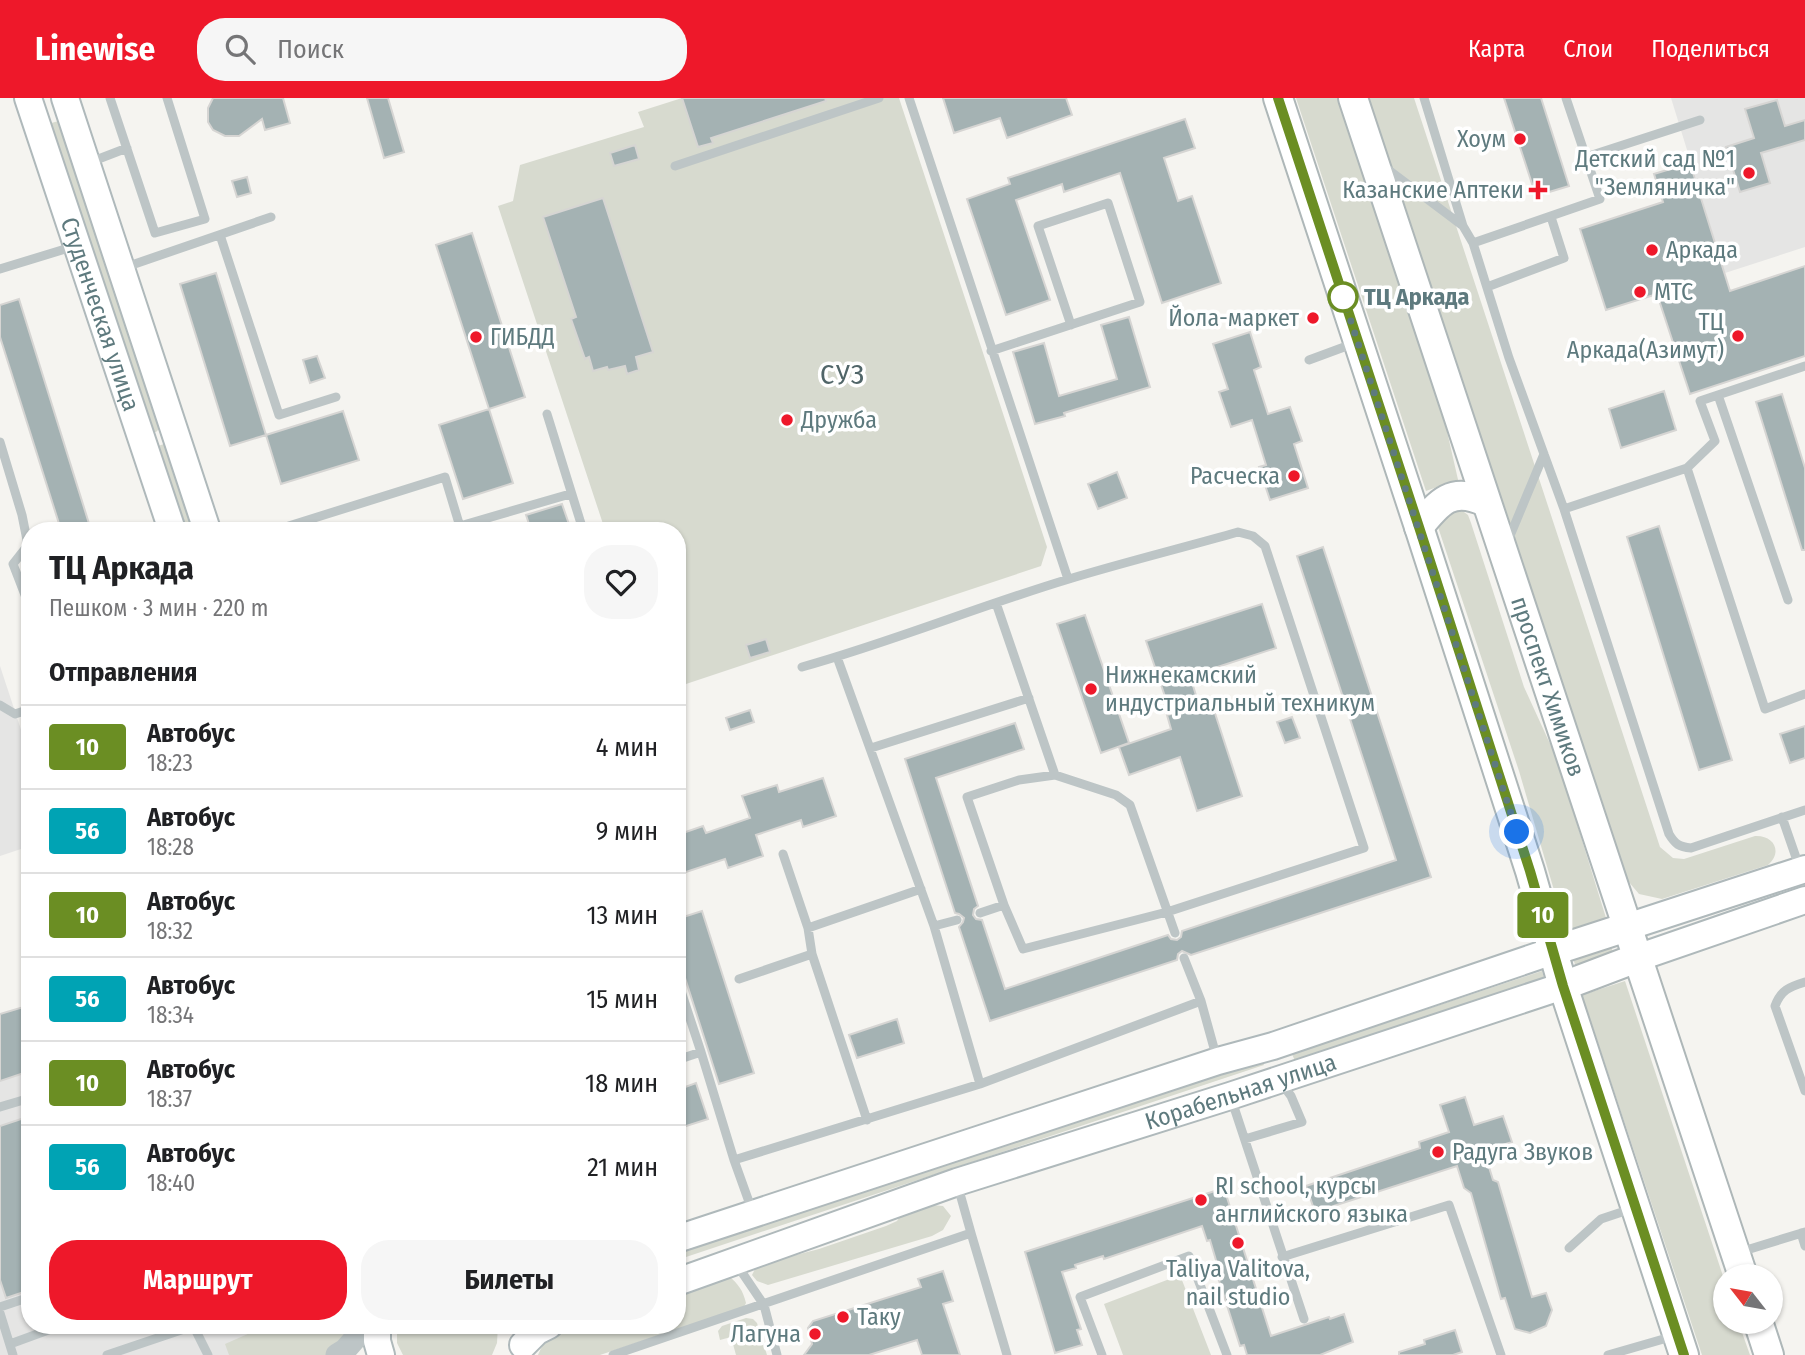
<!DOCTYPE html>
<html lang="ru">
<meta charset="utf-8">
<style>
body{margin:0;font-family:"Fira Sans Condensed",sans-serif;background:#f6f6f6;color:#202124;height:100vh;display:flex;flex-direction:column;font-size:26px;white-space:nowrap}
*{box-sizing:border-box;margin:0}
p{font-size:23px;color:#757577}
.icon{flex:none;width:38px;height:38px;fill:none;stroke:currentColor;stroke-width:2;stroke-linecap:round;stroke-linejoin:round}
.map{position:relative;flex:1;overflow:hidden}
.side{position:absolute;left:21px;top:424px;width:665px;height:812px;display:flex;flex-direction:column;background:#fff;border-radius:28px;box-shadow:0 2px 5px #0004}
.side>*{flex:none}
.badge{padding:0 14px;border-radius:5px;font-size:24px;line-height:46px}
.needle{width:46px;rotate:301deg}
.buttons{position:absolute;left:1713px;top:1166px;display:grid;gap:14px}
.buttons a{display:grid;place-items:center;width:70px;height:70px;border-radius:50%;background:#fff;box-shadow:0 2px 5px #0004;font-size:35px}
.you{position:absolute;width:35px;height:35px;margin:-18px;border:5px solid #fff;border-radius:50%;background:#1a73e8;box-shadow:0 0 0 10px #1a73e833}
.map>.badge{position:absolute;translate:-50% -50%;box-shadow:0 0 0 4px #fff}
h2{padding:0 28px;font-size:26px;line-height:63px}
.round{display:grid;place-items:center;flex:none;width:74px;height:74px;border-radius:28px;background:#f6f6f6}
.head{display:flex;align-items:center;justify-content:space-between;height:119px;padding:0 28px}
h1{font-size:33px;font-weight:700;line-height:52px}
.action{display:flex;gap:14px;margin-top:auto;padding:14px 28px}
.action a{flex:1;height:80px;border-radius:28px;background:#ee182a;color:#fff;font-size:28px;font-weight:700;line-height:80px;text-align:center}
.action a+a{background:#f6f6f6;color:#202124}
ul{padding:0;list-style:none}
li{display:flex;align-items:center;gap:21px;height:84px;padding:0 28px;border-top:2px solid #e0e0e0}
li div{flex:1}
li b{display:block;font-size:26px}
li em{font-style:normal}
li .badge{min-width:77px;font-weight:700;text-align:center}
header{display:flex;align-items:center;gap:42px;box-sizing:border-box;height:98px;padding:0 35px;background:#ee182a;color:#fff}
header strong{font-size:33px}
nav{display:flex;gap:38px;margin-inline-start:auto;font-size:24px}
.search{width:490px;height:63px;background:#f6f6f6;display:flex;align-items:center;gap:18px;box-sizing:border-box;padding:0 24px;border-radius:28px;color:#757577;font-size:26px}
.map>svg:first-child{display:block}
</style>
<header>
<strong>Linewise</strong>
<div class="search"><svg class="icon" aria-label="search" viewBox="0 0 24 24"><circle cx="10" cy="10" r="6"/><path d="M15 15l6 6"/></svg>Поиск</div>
<nav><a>Карта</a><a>Слои</a><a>Поделиться</a></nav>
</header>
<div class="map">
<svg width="1805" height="1257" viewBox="0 0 1805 1257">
<rect width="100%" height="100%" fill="#f5f4f0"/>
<path fill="#e5e5e4" d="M1671 0H1805V149L1725 175Z
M0 568 30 659V748L0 758Z
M30 911V1227H352L328 1257H0V922Z"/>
<path fill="#d7dacf" d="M682 0H899L1047 449 1041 468 677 589V432H605L498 108 513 103 520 67 644 29 638 14Z
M1296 0H1339L1443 316 1459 386 1448 385 1426 393Z
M1368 0H1414L1660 749 1673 760 1684 761 1755 738C1774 737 1783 754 1768 767L1662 801 1639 796 1623 777Z
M62 22 160 330 156 334H151L48 26Z
M167 345 196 432H183L155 349Z
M1460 411 1468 417 1471 425 1524 589 1557 661 1606 820 1566 833 1519 673 1435 420Z
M1611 849 1614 856 1576 869 1573 861Z
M1542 873 1544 880 1295 963 1292 956Z
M1625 883 1725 1184 1726 1223H1738L1750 1257H1702L1582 897Z
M1261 959 1264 967 677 1162V1152Z
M932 1107 943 1108 951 1118 943 1132 932 1138 768 1187 757 1183 752 1177 757 1167 819 1151 886 1128 897 1123 901 1117Z
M1180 1177 1211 1257H1123L1104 1206Z
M729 1178C738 1186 743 1192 746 1205L744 1209 600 1257H538C544 1242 553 1234 567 1227H677V1189Z
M746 1220 753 1221 757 1225 767 1257H736L731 1239 720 1242 718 1233 722 1228Z
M248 1227H352L342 1245 328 1257H229L225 1246 250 1235Z
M397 1227H498L497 1245 492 1257H403L397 1245Z"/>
<path fill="#a4b2b3" stroke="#d6d5d3" stroke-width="2" d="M213 0H283L290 25 265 32 262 21 239 38H225L213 32 208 24V10Z
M367 0H388L404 54 384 60Z
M682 0H825L826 3 711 40 713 45 698 49Z
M943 0H1066L1072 17 1007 40 1000 20 954 35Z
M1504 0H1541L1569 88 1536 98Z
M1777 2 1785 28 1805 22V42L1761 55 1770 85 1740 94 1726 49 1754 40 1745 11Z
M1185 21 1195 50 1164 60 1178 103 1192 98 1221 185 1162 205 1120 75 1064 94 1062 86 1016 102 1050 202 1006 217 967 101 1010 86 1008 80Z
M635 47 639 61 614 68 610 55Z
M1690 65 1730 193 1805 168V258L1690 296 1657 196 1606 212 1580 131 1663 104 1654 76Z
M247 79 251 95 237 99 232 83Z
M603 100 653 254 636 259 639 272 627 276 625 268 608 272 607 269 593 273 589 259 585 261 571 221 576 219 543 119Z
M472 135 525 299 489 311 436 147Z
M216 175 266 337 230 348 180 186Z
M19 201 91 432H61L0 239V207Z
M1129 219 1150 289 1064 315 1065 318 1035 326 1013 254 1044 245 1059 298 1117 281 1101 227Z
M1250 234 1261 269 1254 272 1268 316 1290 309 1302 343 1294 346 1308 390 1270 402 1259 369 1266 367 1252 322 1231 329 1219 294 1228 291 1213 246Z
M317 258 325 280 310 285 303 262Z
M1664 293 1676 332 1621 350 1609 311Z
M1782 296 1805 370V452H1802L1756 304Z
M489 311 513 385 463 401 439 327Z
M343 313 359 362 281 386 266 337Z
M1117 374 1127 400 1098 411 1088 386Z
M562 406 571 432H531L526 417Z
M1659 428 1732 662 1699 672 1627 439Z
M1323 449 1431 779 1191 857 1182 853 1178 856 1177 862 990 923 959 829 963 824 964 820 959 816 955 815 905 661 1015 625 1024 651 936 680 978 808 974 811 973 817 976 821 982 822 1005 891 1168 837 1171 841 1177 842 1181 839 1182 833 1396 762 1297 458Z
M1262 506 1276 550 1190 578 1199 607 1211 603 1242 698 1197 713 1180 659 1129 677 1119 649 1171 631 1167 617 1171 616 1146 543Z
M1085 517 1129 645 1101 655 1057 526Z
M766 541 770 554 750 560 746 547Z
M750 612 754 624 730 632 726 620Z
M1292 619 1300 640 1285 645 1277 624Z
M1805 628V660L1790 665 1780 636Z
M823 680 836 718 803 729 801 722 756 737 763 758 728 770 725 761 680 776 677 767V737L703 728 706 735 750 720 742 698 777 687 779 694Z
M702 813 754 975 719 986 677 855V821Z
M30 907V973L0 983V916Z
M897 921 904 945 857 960 849 937Z
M696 985 708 1021 677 1031V992Z
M1465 999 1474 1027 1503 1018 1512 1044 1484 1053 1493 1082 1498 1084 1532 1199 1546 1195 1552 1212 1546 1228 1530 1235 1515 1231 1505 1200 1501 1201 1471 1095 1464 1090 1457 1068 1315 1114 1306 1088 1420 1050 1419 1044 1449 1034 1440 1007Z
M24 1020 25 1024 30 1022V1192L6 1200 0 1182V1028Z
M1224 1090 1271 1238 1329 1219 1330 1221 1344 1216 1353 1244 1320 1257H1247L1244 1247 1240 1248 1215 1170 1218 1169 1210 1142 1207 1143 1202 1128 1104 1161 1103 1158 1075 1167 1076 1170 1062 1174 1081 1231 1077 1232 1082 1247 1055 1255 1025 1154Z
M943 1173 953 1203 943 1206 960 1257H922L917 1242 869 1257H804L812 1246 808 1230 813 1223 921 1189 918 1181Z
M1455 1232 1462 1254 1453 1257H1399V1254L1425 1246 1424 1242Z"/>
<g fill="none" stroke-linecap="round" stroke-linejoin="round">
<g stroke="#afb9bb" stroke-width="30">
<g id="secondary">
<path id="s1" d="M28 0 172 432"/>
<path d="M65 0 207 432"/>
<path d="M1627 829 1805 771"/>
<path d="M1637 860 1805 802"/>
<path d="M677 1141 1218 963 1273 948 1553 853"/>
<path id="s2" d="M677 1184 957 1084 1230 998 1563 888"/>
<path d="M377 1227V1243L381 1257"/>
<path d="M523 1247 537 1233 549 1227"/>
</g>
</g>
<g stroke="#aeb7b8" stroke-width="32">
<g id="primary">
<path d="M1278 0 1419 429 1530 773 1563 888 1684 1257"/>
<path id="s3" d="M1353 0 1743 1178"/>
<path d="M1419 429C1439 404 1452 388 1485 404"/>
<path d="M1553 853 1627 829"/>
<path d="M1563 888 1637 860"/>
<path d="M1758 1223 1769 1257"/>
</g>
</g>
<path stroke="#bdc5c6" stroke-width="9" d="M110 0 155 135 205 121 167 0
M909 0 1068 481
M1424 0 1463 128 1473 145 1509 260 1564 411 1669 736C1675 746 1679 749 1691 750L1805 712
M1586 59 1700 22
M88 65 127 50
M675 68 879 0
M1386 70 1463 128
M220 137 279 317 336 299
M1473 145 1600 101 1566 0
M123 170 271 119
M0 171 75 148
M1487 189 1564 160 1551 119
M991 253 1140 204 1108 105 1038 128 1071 227
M1309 262 1355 245
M1718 297 1788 502
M547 316 583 432
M0 344 22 417 28 447 13 466 30 510
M1687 370 1715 343 1700 303 1805 268
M1564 411 1687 370 1765 611 1805 596
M460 428 570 396
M276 432 445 379 461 432
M1507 445 1544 356
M837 559 934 828 980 986
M802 569C892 544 979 508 1069 481 1125 464 1182 450 1238 434L1253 438 1265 448 1364 750 1167 814 1023 851 1004 807 967 699 1019 682 1055 677 996 505
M0 607 15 616 30 611
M871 650 1029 600
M1055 677 1116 697 1130 707 1175 835
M1782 719 1800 771
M980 815 1004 807
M934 828 957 822
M808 830 921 791
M812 856 867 1022
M1184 860 1201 903 1217 961
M677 881 701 954
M739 881 812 856 808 830 783 756
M1805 884C1789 889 1781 892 1775 908L1805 993
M677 962 701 954 734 1062 753 1115
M1231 1000 1304 1221
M0 1009 30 1000
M1245 1041 1302 1024 1291 998 1282 986
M734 1062 980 986 1201 903
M971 1135 1007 1257
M1801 1135 1805 1148
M1569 1150 1601 1121 1631 1111
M1740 1154 1805 1134
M1282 1159 1449 1107 1501 1257
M737 1167 764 1207 777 1257
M0 1209 30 1199
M0 1215 13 1257
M193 1227 208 1257
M10 1246 62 1227
M107 1257 193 1228
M613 1257 971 1135 957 1085
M1102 1257 1080 1199 1189 1158 1227 1257
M1608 1257 1674 1238"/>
<path stroke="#bdc5c6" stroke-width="23" d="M337 1257 345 1252 367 1227"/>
<use href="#secondary" stroke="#fff" stroke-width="26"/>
<use href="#primary" stroke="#fff" stroke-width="28"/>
</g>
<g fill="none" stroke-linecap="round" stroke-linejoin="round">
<g stroke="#fff" stroke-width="16">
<path id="line" d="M1278 0 1419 429 1530 773 1563 888 1684 1257"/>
</g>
<use href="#line" stroke="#6b8e23" stroke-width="10"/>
<path stroke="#5e7a7e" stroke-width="7" stroke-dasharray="0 12.6" d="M1343 199 1517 734"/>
</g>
<g fill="#ee182a" stroke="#fff" stroke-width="2.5">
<circle cx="1520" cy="41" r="7"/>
<circle cx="1749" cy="75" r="7"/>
<path d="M1534.5 81.5h7v7h7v7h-7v7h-7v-7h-7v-7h7z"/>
<circle cx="1652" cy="152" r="7"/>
<circle cx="1640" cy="194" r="7"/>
<circle cx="1313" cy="220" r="7"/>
<circle cx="1738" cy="238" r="7"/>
<circle cx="476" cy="239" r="7"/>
<circle cx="787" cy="322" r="7"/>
<circle cx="1294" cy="378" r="7"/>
<circle cx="1091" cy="591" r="7"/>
<circle cx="1438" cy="1054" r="7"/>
<circle cx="1201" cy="1102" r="7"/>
<circle cx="1238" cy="1145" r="7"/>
<circle cx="843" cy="1219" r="7"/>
<circle cx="815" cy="1236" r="7"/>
</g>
<circle fill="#fff" stroke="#6b8e23" stroke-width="3.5" cx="1343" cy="199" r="14"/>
<g text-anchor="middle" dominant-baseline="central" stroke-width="7" stroke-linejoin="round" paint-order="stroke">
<g font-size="24" fill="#5e7a7e" stroke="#fff" text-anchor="start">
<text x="1506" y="41" text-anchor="end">Хоум</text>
<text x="1735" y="61" text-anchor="end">Детский сад №1<tspan x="1735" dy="28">"Земляничка"</tspan></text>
<text x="1524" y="92" text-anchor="end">Казанские Аптеки</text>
<text x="1666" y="152">Аркада</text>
<text x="1654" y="194">МТС</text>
<text x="1299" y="220" text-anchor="end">Йола-маркет</text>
<text x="1724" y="224" text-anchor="end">ТЦ<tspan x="1724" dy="28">Аркада(Азимут)</tspan></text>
<text x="490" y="239">ГИБДД</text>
<text x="801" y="322">Дружба</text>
<text x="1280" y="378" text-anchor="end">Расческа</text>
<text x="1105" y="577">Нижнекамский<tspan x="1105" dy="28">индустриальный техникум</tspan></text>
<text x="1452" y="1054">Радуга Звуков</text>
<text x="1215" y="1088">RI school, курсы<tspan x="1215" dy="28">английского языка</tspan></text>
<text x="1238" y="1171" text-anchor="middle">Taliya Valitova,<tspan x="1238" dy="28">nail studio</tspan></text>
<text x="857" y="1219">Таку</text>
<text x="801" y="1236" text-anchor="end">Лагуна</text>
</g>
<g font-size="24" font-weight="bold" fill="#5e7a7e" stroke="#fff" text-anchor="start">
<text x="1364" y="199">ТЦ Аркада</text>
</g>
<g font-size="24" fill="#5e7a7e" stroke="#fff">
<text stroke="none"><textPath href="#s1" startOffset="228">Студенческая улица</textPath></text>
<text stroke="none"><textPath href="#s3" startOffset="620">проспект Химиков</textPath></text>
<text stroke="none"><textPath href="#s2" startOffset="595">Корабельная улица</textPath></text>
</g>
<g font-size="28" letter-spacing="2" fill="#506568" stroke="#fff">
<text x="843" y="276">СУЗ</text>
</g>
</g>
</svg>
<div class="buttons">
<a><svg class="needle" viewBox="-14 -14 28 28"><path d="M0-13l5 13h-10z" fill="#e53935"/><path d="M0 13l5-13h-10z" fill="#757577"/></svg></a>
</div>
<div class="you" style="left:1517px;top:734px"></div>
<b class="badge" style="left:1543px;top:817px;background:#6b8e23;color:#fff">10</b>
<section class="side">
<div class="head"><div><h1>ТЦ Аркада</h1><p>Пешком · 3 мин · 220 m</p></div><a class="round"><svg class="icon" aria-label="heart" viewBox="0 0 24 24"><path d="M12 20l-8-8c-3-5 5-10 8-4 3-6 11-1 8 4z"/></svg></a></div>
<h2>Отправления</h2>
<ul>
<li><span class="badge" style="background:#6b8e23;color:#fff">10</span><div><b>Автобус</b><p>18:23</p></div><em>4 мин</em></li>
<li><span class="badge" style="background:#00a3b4;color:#fff">56</span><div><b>Автобус</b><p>18:28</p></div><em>9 мин</em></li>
<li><span class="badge" style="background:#6b8e23;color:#fff">10</span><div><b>Автобус</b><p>18:32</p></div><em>13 мин</em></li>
<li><span class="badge" style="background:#00a3b4;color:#fff">56</span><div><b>Автобус</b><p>18:34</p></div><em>15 мин</em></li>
<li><span class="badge" style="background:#6b8e23;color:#fff">10</span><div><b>Автобус</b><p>18:37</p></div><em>18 мин</em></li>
<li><span class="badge" style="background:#00a3b4;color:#fff">56</span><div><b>Автобус</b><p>18:40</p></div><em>21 мин</em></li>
</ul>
<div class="action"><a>Маршрут</a><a>Билеты</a></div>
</section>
</div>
